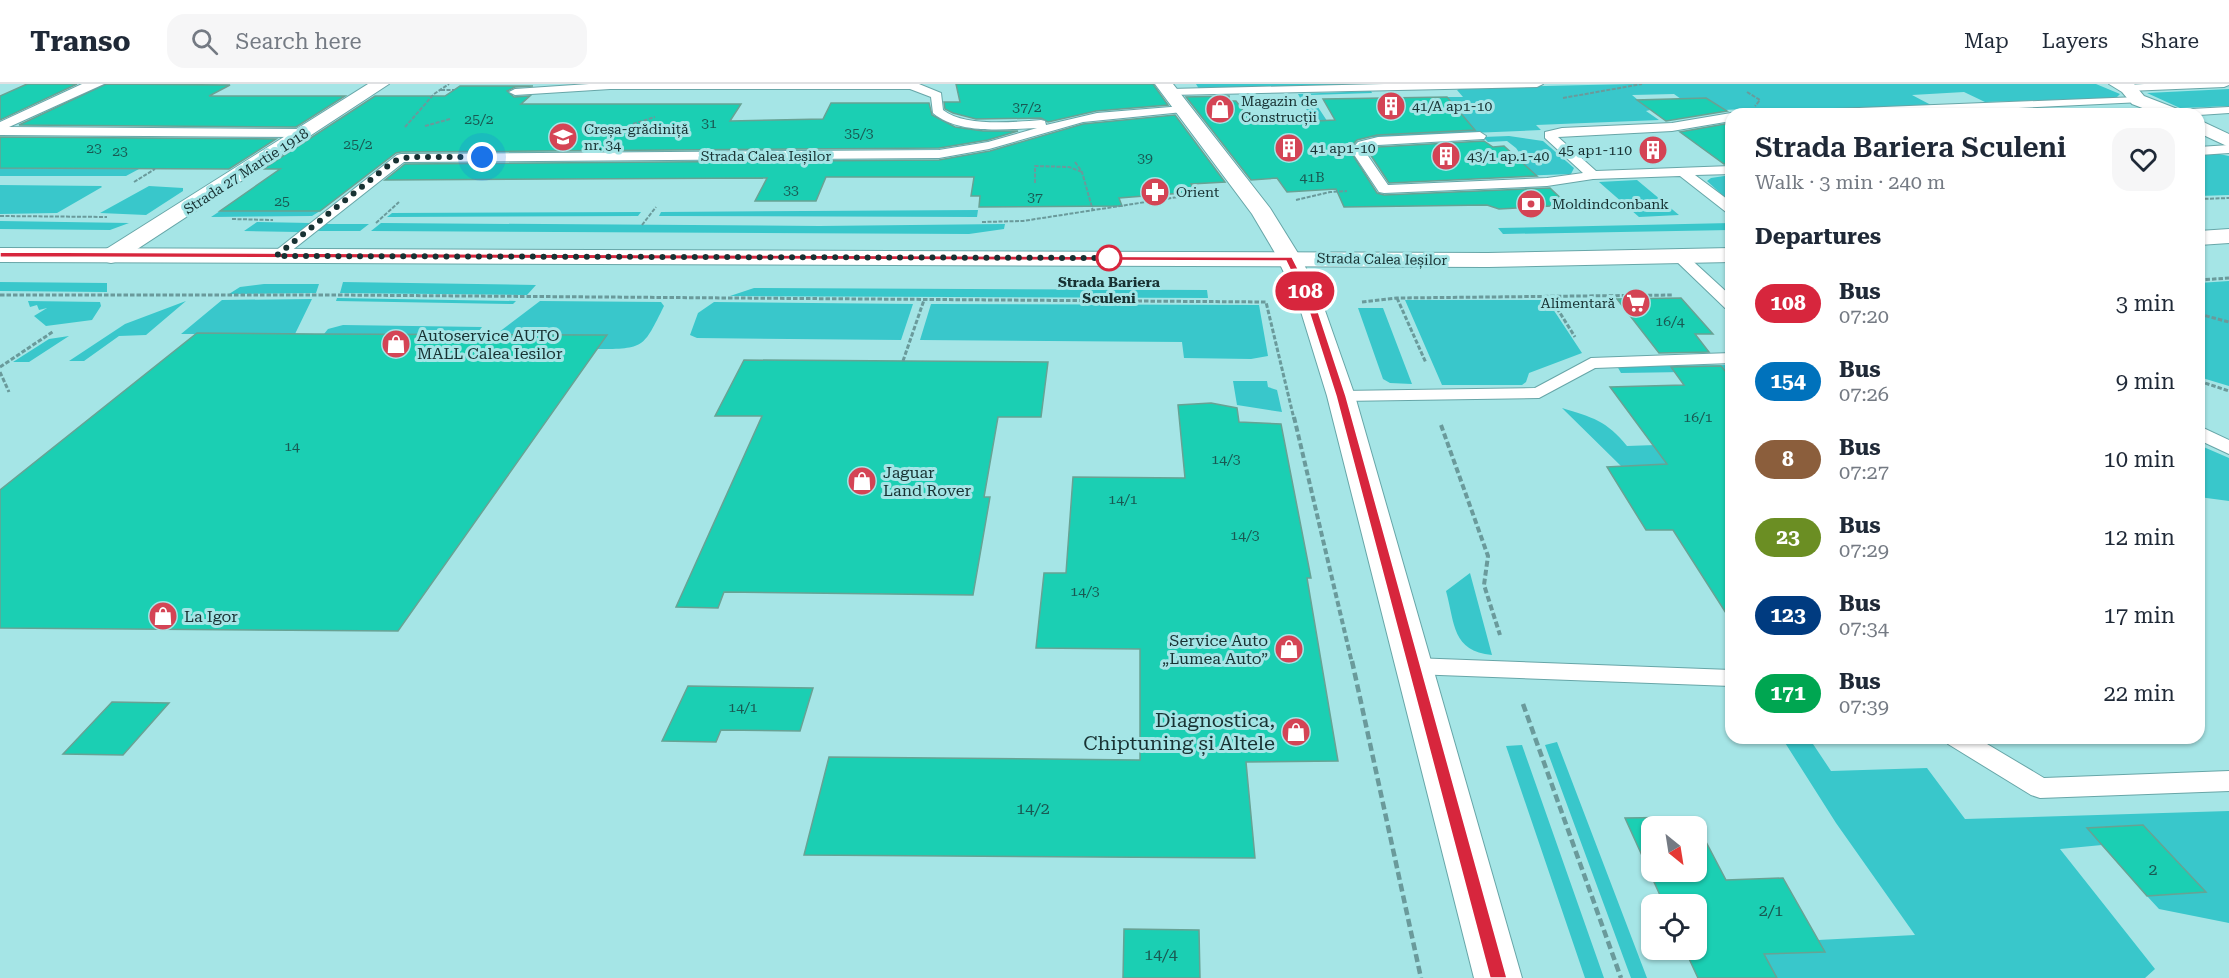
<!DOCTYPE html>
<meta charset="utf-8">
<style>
body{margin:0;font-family:"Roboto Serif",serif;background:#f6f6f7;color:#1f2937;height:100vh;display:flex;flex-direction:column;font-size:22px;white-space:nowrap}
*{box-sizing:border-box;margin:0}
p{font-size:20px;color:#747a83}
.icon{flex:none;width:33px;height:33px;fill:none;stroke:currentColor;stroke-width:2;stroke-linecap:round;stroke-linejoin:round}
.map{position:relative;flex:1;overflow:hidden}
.side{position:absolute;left:1725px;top:24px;width:480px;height:636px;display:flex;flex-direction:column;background:#fff;border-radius:18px;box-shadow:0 2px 4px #0004}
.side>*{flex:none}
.badge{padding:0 12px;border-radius:20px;font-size:21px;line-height:39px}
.needle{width:39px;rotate:150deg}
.fabs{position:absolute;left:1641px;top:732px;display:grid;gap:12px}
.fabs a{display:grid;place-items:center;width:66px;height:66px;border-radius:12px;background:#fff;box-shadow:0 2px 4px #0004;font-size:30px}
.you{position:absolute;width:30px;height:30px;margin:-15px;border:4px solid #fff;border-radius:50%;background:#1a73e8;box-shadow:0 0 0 9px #1a73e833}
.map>.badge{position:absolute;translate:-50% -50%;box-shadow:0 0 0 3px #fff}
h2{padding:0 30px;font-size:22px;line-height:54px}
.round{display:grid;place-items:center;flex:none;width:63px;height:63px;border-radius:18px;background:#f6f6f7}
.overview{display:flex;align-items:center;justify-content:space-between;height:102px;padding:0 30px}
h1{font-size:28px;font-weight:600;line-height:45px}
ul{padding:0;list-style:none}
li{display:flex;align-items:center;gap:18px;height:78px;padding:0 30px}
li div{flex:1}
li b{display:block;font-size:22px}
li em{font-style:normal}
li .badge{min-width:66px;font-weight:700;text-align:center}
header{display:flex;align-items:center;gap:36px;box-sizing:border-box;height:84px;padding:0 30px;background:#fff;border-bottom:2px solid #e0e1e3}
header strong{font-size:28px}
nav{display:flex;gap:33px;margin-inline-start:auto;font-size:21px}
.search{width:420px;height:54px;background:#f6f6f7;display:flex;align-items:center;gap:15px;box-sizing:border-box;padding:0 21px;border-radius:18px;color:#747a83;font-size:22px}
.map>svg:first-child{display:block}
</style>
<header>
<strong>Transo</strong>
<div class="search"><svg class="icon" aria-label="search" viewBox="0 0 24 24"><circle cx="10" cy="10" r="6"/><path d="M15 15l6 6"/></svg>Search here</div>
<nav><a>Map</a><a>Layers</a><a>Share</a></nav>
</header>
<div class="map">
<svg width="2229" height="894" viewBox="0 0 2229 894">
<rect width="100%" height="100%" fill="#a5e5e6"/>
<path fill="#39c7cb" d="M1196 0H1353V1L1199 5Z
M1631 0H2096L2120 10 2116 14 1985 18 1964 8 1912 11 1931 21 1767 29 1759 24 1725 26 1706 14 1681 15 1674 10 1632 11 1650 26 1646 27 1659 36 1536 41 1541 46 1349 54 1332 31 1460 29 1447 13H1463L1457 6 1461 4Z
M2229 5V22L2180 24 2147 9Z
M1371 7 1372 9 1310 11 1337 52 1234 41 1232 38 1311 34 1298 10Z
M1509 52 1543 57 1574 84 1571 90 1470 94 1520 81 1523 74 1516 64 1507 57 1488 58 1483 53Z
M2219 70 2229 72V111L2199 112V71Z
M0 84 139 85 126 92H0Z
M1731 91V119L1707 97 1711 94Z
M1637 96 1679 131 1639 133 1599 98Z
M0 101 101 102 102 103 57 129 0 130Z
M149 102 183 104V107L146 131 100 129Z
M978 126 977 133 659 132 661 128Z
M220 127H320L312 132 211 133Z
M641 128 638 132 387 133 392 129Z
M0 137 129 139 110 146 0 145Z
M257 138 311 139 299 148 244 147Z
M381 139 819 142 1005 140 1004 145 969 150 371 147Z
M1731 139V146L1503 150 1498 144Z
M325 140H369L360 147H315Z
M2229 197V302L2199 293V199Z
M0 198 107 199V208L0 207Z
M343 198 536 201 527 211 340 209Z
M264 200H319L316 209 229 210 240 203Z
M754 204 1207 206 1208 214 730 212Z
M337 214 516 217 513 220 336 217Z
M312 215 295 250H181L222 216Z
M1405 216H1547L1582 269 1529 289 1526 298 1522 301H1442Z
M28 217 100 218 101 222 92 236 46 242 34 232 47 224 39 226 37 221 30 223Z
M186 217 146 251 119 252 84 277H69L125 240Z
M540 217 661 218 664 222C643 264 645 265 597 265L606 251H495Z
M714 218 913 220 901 256 697 254 690 251 698 229Z
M931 220 1259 221 1268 272 1251 275 1184 274 1182 258 920 256Z
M1358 224H1383L1412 300 1390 299 1383 295Z
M343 241 482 243 476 251 324 250 328 245Z
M69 252 29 278H13L49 255Z
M1731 281V305L1684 288 1621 289 1617 282Z
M1233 297H1267L1268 303 1277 306 1282 328 1237 321Z
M1562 324C1592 333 1607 337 1627 362L1713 359 1729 379 1621 382Z
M2199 361 2229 374V417L2199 413Z
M1470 489 1492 571C1452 567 1455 540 1446 507Z
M1782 654H1809L1831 687 1927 684 1965 735 2229 727V839L2159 825 2147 812 2205 808 2143 741 2088 744 2102 761 2060 765 2155 885 2145 894H1777L1764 870 1824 868 1818 856 1915 851 1836 739Z
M1557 658 1647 894H1631L1545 661Z
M1522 661 1604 894H1585L1506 662Z"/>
<path fill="#1bcfb3" stroke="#68a294" stroke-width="1.5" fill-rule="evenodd" d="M27 0H77L0 36V12Z
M106 0 230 1 209 12H345L296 43 19 41Z
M956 0H1153L1168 21 1096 27 1048 38 1041 34 976 35 953 29 945 25 944 18H960Z
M460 2H533L515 3 507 7 514 13 530 12 521 20H741L730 37 823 35 831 19H929L932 31 955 43 983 47H1018L988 56 939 64 401 68 396 69 320 127H220L280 85H263L375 12H445Z
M1229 12V17H1236L1253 40 1335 36 1323 15 1447 13 1475 46 1377 51 1357 56 1349 65 1377 109 1384 111 1550 104 1568 121 1499 125 1487 121 1344 123 1336 105 1287 108 1277 94 1251 96 1186 13Z
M1706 14 1727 27 1666 37 1637 16Z
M1175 31 1225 98 1191 100 1195 108 1119 114 1122 122 979 123 980 112H971L974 93H826L816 117H755L767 94 385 96 405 80 939 76 990 67 1083 40Z
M1731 39V80H1724L1680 48Z
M0 53 276 55 229 85 0 84Z
M1484 57 1493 63 1504 62 1537 92 1389 99 1368 67 1378 63Z
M1681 214 1713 250H1695L1709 268 1659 269 1617 215Z
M197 249 315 250 607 251 398 547 0 544V406Z
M744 276 1048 278 1041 333H998L984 413H990L973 511 724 508 718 524 676 523 762 332H715Z
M1721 282 1731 294V537L1673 446H1646L1607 383 1667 380 1610 303 1684 301 1671 283Z
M1211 319 1237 324 1239 338 1281 340 1311 494H1307L1338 677 1246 678 1255 774 804 771 829 673 1140 676V565L1036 564 1044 489H1066L1073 393 1185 394 1178 321Z
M688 602 813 604 800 647 721 646 716 658 662 657Z
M112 618 169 619 123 671 63 670Z
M1693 733 1726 796 1783 794 1825 868 1764 870 1777 894H1698L1685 866H1696V820H1664L1625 734ZM1652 742H1696V788H1652Z
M2143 741 2206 808 2147 812 2087 744Z
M1124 845 1199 846 1200 894H1123Z"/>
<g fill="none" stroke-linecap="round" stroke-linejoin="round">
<g stroke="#67a6a8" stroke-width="2">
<path id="service" d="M82 0H104L9 43 304 45 310 49 304 53 0 51V38Z
M589 0H919L941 9 943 26C964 43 1014 38 1041 36L1045 37 1046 41 1097 29 1183 22 1189 25 1183 28 1083 38 989 65 939 74 404 78 281 175H271L269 172 397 71 401 70 939 66 988 58 1037 44C1005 45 959 51 933 29L931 13 910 5H610L515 11 509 8 515 5Z
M1384 0H1543L1537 3 1170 11 1164 8 1170 5Z
M2144 0H2229V1L2224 3 2128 7 2122 4 2128 1Z
M2138 13 2144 16 2142 18 1891 30H1803L1809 26Z
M2229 23V29L2199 31 2166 29 2172 26Z
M1731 29 1733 30H1731V37L1672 47 1558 53 1596 87 1731 82V90L1695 91 1731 118V129L1726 128 1680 92 1593 95 1547 102 1384 109 1379 108 1351 66 1358 58 1378 53 1480 48 1486 52 1484 55 1378 61 1364 66 1388 101 1547 94 1583 89 1545 54V48L1562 44 1672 39Z
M2229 61V69L2199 71V63Z
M1679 168 1684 169 1731 212V226L1725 224 1674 175 1672 172Z
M1731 269V279L1595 284 1539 314 1341 317 1335 316 1332 312 1335 308 1341 307 1535 304 1591 274Z
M2199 342 2229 356V370L2199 356Z
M1413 574 1731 586V602L1413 590 1405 588 1401 582 1405 576Z
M1944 654H1977L2044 694 2229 687V707L2040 714 2031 711 1948 660Z"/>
</g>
<g stroke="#67a6a8" stroke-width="2">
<path id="minor" d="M2109 0H2134L2144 12 2180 26 2183 30H2158L2132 20 2122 8Z
M2199 36 2229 50V63L2199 49Z"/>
</g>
<g stroke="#67a6a8" stroke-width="2">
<path id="tertiary" d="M1289 167 1297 169 1301 174 1322 218 1355 312 1522 894H1474L1327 312 1298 218 1277 174 1281 169Z"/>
</g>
<g stroke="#67a6a8" stroke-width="2">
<path id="secondary" d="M368 0H389L119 177 111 179 103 177 99 172 103 167Z
M1155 0H1173L1270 124 1301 174 1297 179 1289 181 1281 179 1252 130Z"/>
</g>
<g stroke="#67a6a8" stroke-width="2">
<path id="primary" d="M2229 145V159L2199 161V147Z
M0 164 1488 169 1731 164V178L1488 183 0 178Z"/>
</g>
<path stroke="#6a9a9b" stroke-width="2" stroke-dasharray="4 1.5" stroke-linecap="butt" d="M441 6H454
M1747 8 1760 16 1755 22
M1563 14 1642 0
M633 40 655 33
M425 42 450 35
M405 43 434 10 449 0
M1075 78 1082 88 1093 127
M134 98 155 85
M1035 99V82L1069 83 1082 88
M2199 115 2229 114
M1296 116 1330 108 1347 107
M0 132 107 133
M232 135 273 136
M982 138 1023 137 1204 109
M376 139 399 118
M642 141 656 123"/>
<path stroke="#6a9a9b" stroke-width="3" stroke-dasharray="4.5 2" stroke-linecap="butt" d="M2199 196 2229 194
M0 211H335L1266 218 1294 335
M1550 213 1575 253
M1397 214 1426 279
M1362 218 1397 214 1673 211
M2199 230 2229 238
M903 277 924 216
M0 283 54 247
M0 288 9 308
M2199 297 2229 307"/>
<path stroke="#6a9a9b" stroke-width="4" stroke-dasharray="6 3" stroke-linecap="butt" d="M1294 333 1352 579
M1441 341 1488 472 1484 501 1500 551"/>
<path stroke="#6a9a9b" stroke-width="4.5" stroke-dasharray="8 4" stroke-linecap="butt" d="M1352 577 1421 894
M1523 620 1621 894"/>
<use href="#service" fill="#fff" fill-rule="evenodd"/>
<use href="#minor" fill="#fff" fill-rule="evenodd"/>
<use href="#tertiary" fill="#fff" fill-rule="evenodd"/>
<use href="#secondary" fill="#fff" fill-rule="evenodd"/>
<use href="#primary" fill="#fff" fill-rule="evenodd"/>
</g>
<path fill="#d7263d" stroke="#fff" stroke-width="1.5" d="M0 168 1292 173 1315 218 1346 312 1507 894H1490L1336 312 1306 218 1286 177 0 173Z"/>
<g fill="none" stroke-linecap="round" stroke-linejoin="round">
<path stroke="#183233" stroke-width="6" stroke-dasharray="0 10.8" d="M482 73H410L394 77 276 172 1113 174H1109"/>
</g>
<defs>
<g id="building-disc" transform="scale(1.5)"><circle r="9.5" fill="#d44455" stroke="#a5e5e6"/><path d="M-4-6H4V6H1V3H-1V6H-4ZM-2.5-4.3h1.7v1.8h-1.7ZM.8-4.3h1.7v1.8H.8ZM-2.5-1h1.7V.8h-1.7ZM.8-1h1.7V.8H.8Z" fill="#fff"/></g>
<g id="shop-disc" transform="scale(1.5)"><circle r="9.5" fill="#d44455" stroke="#a5e5e6"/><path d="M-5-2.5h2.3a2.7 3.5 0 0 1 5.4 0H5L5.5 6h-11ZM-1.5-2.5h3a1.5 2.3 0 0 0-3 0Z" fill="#fff"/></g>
<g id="school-disc" transform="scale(1.5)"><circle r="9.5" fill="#d44455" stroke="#a5e5e6"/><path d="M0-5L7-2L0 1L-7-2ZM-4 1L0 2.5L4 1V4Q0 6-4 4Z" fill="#fff"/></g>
<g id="pharmacy-disc" transform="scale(1.5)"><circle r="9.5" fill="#d44455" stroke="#a5e5e6"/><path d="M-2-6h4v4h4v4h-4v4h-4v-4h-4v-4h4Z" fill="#fff"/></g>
<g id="bank-disc" transform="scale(1.5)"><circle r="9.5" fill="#d44455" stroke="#a5e5e6"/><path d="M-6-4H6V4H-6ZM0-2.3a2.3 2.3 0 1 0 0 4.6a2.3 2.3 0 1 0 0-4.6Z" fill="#fff"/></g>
<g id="supermarket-disc" transform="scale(1.5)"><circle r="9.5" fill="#d44455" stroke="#a5e5e6"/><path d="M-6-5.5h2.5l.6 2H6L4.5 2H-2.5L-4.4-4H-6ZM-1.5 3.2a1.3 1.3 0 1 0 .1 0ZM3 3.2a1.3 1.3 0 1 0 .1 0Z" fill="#fff"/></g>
</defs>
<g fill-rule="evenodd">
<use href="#building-disc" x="1391" y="22"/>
<use href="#shop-disc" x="1220" y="25"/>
<use href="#school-disc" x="563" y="53"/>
<use href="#building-disc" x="1289" y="64"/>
<use href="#building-disc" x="1653" y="66"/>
<use href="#building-disc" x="1446" y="72"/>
<use href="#pharmacy-disc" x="1155" y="108"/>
<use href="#bank-disc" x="1531" y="120"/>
<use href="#supermarket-disc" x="1636" y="219"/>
<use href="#shop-disc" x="396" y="260"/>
<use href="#shop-disc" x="862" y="397"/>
<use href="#shop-disc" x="163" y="532"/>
<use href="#shop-disc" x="1289" y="565"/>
<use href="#shop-disc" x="1296" y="648"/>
</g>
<circle fill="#fff" stroke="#d7263d" stroke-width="3" cx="1109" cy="174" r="12"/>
<g text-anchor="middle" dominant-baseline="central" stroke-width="6" stroke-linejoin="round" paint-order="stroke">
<g font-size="14" fill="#183233" stroke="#a5e5e6" text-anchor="start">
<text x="1241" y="17">Magazin de<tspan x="1241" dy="16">Construcții</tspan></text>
<text x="1412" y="22">41/A ap1-10</text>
<text x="584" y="45">Creșa-grădiniță<tspan x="584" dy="16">nr. 34</tspan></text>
<text x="1310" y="64">41 ap1-10</text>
<text x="1632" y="66" text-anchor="end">45 ap1-110</text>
<text x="1467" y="72">43/1 ap.1-40</text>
<text x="1176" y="108">Orient</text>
<text x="1552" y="120">Moldindconbank</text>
<text x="1615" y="219" text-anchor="end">Alimentară</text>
</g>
<g font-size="14" fill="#195953">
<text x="1027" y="23">37/2</text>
<text x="479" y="35">25/2</text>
<text x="709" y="39">31</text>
<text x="859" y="49">35/3</text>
<text x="358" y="60">25/2</text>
<text x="94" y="64">23</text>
<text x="120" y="67">23</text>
<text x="1145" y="74">39</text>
<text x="1312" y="93">41B</text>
<text x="791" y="106">33</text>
<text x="1035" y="113">37</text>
<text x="282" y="117">25</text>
<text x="1670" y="237">16/4</text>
<text x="1698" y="333">16/1</text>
<text x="292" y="362">14</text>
<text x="1226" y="375">14/3</text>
<text x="1123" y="415">14/1</text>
<text x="1245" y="451">14/3</text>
<text x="1085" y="507">14/3</text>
<text x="743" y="623">14/1</text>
</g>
<g font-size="14" fill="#183233" stroke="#a5e5e6">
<text x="766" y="72">Strada Calea Ieșilor</text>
<text transform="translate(246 87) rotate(-33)">Strada 27 Martie 1918</text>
<text transform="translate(1382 175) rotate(1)">Strada Calea Ieșilor</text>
</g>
<g font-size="14" font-weight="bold" fill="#183233" stroke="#a5e5e6">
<text x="1109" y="198">Strada Bariera<tspan x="1109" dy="16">Sculeni</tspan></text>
</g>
<g font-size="16" fill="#183233" stroke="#a5e5e6" text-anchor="start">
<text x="417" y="251">Autoservice AUTO<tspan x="417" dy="18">MALL Calea Iesilor</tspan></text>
<text x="883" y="388">Jaguar<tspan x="883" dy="18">Land Rover</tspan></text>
<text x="184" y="532">La Igor</text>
<text x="1268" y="556" text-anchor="end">Service Auto<tspan x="1268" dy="18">„Lumea Auto”</tspan></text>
</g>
<g font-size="16" fill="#195953">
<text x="1033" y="724">14/2</text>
<text x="2153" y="785">2</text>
<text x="1771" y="826">2/1</text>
<text x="1161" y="870">14/4</text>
</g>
<g font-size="20" fill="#183233" stroke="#a5e5e6" text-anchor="end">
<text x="1275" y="636">Diagnostica,<tspan x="1275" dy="23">Chiptuning și Altele</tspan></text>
</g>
</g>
</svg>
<div class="fabs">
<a><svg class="needle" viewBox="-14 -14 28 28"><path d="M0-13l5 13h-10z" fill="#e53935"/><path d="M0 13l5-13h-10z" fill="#747a83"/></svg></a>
<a><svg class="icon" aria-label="locate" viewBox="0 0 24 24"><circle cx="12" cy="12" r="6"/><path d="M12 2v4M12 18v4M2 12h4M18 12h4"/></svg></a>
</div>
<div class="you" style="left:482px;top:73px"></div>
<b class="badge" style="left:1305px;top:207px;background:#d7263d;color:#fff">108</b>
<section class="side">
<div class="overview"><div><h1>Strada Bariera Sculeni</h1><p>Walk · 3 min · 240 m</p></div><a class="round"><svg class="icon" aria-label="heart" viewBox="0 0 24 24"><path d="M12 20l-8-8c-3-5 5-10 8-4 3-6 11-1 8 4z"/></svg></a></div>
<h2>Departures</h2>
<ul>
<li><span class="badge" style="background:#d7263d;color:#fff">108</span><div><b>Bus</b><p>07:20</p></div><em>3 min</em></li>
<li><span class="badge" style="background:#0072bc;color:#fff">154</span><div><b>Bus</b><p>07:26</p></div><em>9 min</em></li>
<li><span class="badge" style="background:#8b5e3c;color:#fff">8</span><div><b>Bus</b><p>07:27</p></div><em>10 min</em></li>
<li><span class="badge" style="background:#6b8e23;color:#fff">23</span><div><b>Bus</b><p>07:29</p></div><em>12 min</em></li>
<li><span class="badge" style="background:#003b80;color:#fff">123</span><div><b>Bus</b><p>07:34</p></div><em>17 min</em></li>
<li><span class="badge" style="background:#00a651;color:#fff">171</span><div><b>Bus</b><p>07:39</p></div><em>22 min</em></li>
</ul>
</section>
</div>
